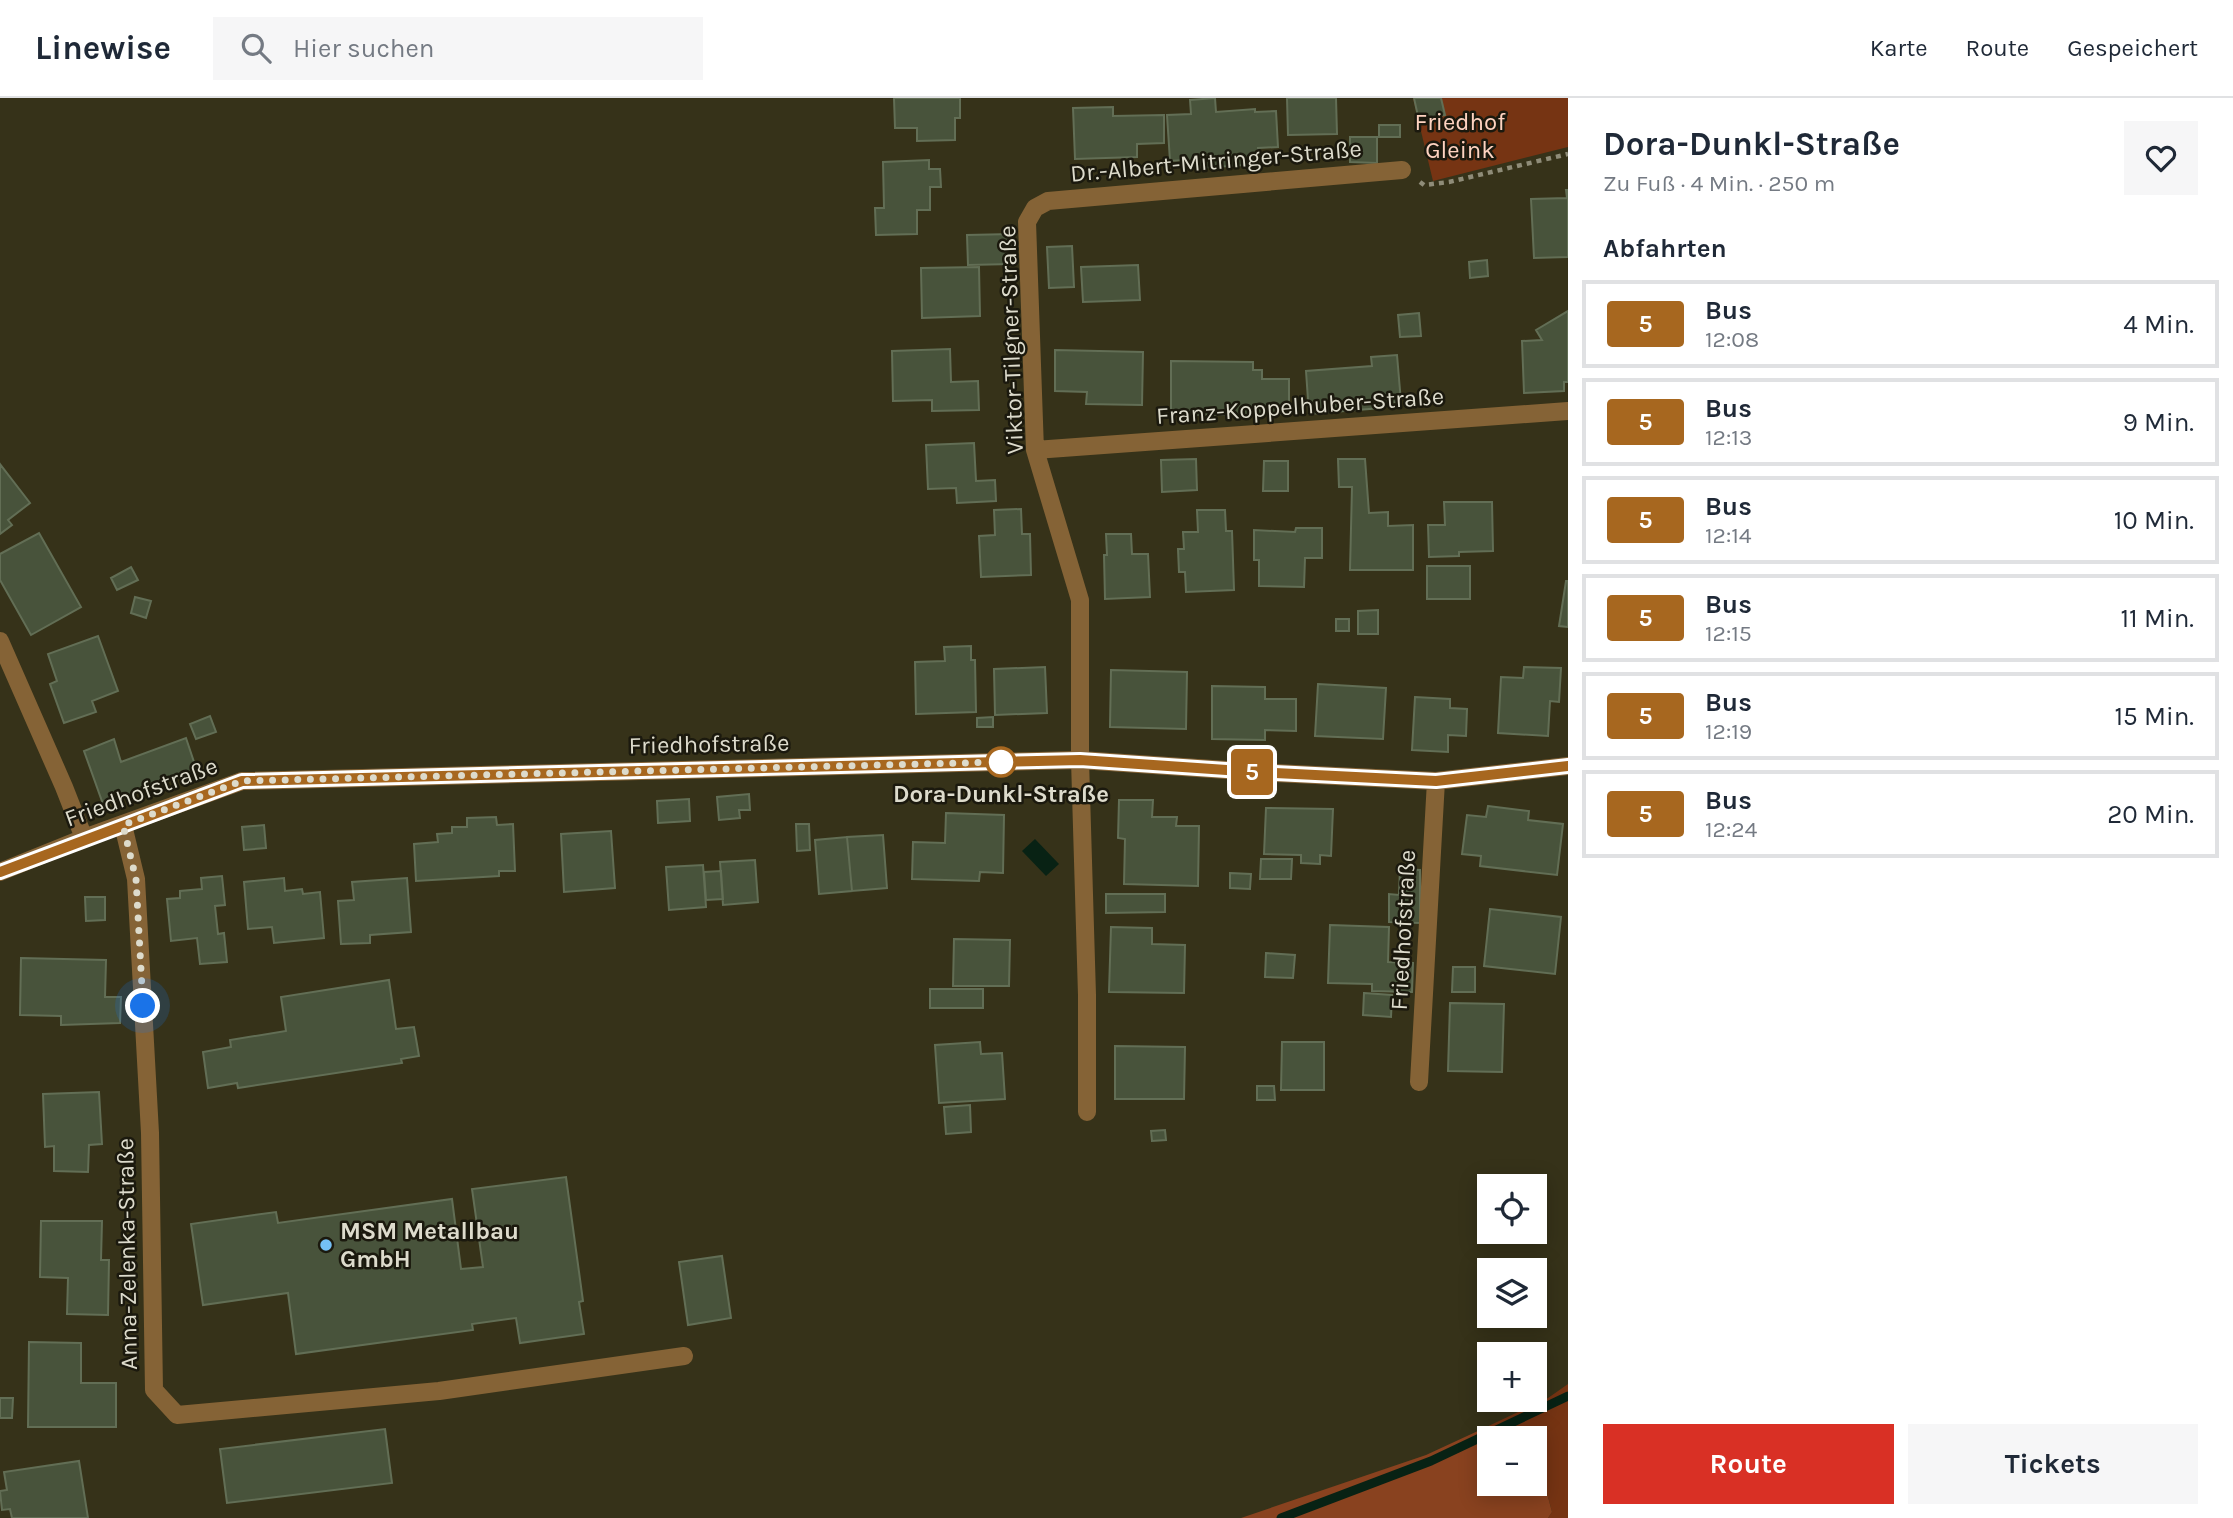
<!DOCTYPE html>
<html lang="de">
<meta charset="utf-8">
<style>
body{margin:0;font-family:Karla,sans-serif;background:#f6f6f7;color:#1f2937;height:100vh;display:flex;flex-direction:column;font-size:26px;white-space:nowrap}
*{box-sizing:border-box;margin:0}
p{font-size:23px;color:#747a83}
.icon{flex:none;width:38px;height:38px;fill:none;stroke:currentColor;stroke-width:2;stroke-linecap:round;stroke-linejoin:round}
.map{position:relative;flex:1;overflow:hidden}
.panel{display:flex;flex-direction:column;background:#fff;width:665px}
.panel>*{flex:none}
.badge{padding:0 14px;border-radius:5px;font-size:24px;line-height:46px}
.tools{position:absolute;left:1477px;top:1076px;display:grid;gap:14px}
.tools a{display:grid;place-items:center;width:70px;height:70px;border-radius:0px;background:#fff;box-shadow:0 4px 18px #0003;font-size:35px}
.you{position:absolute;width:35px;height:35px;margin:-18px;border:5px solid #fff;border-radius:50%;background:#1a73e8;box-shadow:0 0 0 10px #1a73e833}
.map>.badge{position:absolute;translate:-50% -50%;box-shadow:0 0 0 4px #fff}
h2{padding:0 35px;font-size:26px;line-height:63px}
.round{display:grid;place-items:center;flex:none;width:74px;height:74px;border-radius:0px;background:#f6f6f7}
.overview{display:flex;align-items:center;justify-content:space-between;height:119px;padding:0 35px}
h1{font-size:33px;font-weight:700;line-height:52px}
.action{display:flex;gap:14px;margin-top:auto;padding:14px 35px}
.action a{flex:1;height:80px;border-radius:0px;background:#d93025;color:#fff;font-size:28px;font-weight:700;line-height:80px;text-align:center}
.action a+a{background:#f6f6f7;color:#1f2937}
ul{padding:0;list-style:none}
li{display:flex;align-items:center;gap:21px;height:88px;margin:0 14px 10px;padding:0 21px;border:4px solid #e0e1e3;border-radius:0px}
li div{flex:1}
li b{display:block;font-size:26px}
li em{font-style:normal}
li .badge{min-width:77px;font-weight:700;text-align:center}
header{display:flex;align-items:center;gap:42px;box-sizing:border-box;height:98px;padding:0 35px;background:#fff;border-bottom:2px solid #e0e1e3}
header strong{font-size:33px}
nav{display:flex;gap:38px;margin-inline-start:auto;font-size:24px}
.search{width:490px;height:63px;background:#f6f6f7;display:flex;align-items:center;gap:18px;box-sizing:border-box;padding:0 24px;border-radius:0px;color:#747a83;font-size:26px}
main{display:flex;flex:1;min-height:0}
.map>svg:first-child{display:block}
</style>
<header>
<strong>Linewise</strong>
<div class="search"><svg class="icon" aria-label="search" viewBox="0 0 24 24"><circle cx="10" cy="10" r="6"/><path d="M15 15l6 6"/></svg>Hier suchen</div>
<nav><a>Karte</a><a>Route</a><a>Gespeichert</a></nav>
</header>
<main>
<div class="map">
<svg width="1568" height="1420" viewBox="0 0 1568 1420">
<rect width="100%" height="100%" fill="#363219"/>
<path fill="#763413" d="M1413 0H1568V49L1433 83Z
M1568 1286V1420H1548L1552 1414 1544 1384 1535 1380V1340H1489V1363L1480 1332 1548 1300Z"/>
<path fill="#89421f" d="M1480 1332 1489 1363V1386H1535V1380L1544 1384 1552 1414 1548 1420H1241L1426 1357Z"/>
<path fill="#082214" d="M1035 741 1059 766 1046 778 1022 753Z"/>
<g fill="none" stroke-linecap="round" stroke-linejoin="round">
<path stroke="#082214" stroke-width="9" d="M1281 1420 1431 1363 1568 1298"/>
</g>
<path fill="#48533b" stroke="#626e55" stroke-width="2" d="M894 0H960V20H955V42L917 43V30H895Z
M1215 0 1216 14 1255 11V14L1276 13 1278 49 1258 50 1259 66 1185 71 1184 62 1170 63 1167 17 1191 16 1190 2Z
M1287 0H1336L1337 36 1288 37Z
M1414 0H1441L1445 17 1419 23Z
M1113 9V18L1164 17V45L1137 46V59L1075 61 1073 10Z
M1379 27H1400V39H1379Z
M1350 39H1377V65L1350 64Z
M929 62V71H940L941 89H930V112H917V136L876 137 875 110H884L883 64Z
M1566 92H1568V159L1534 160 1531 101 1567 100Z
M1012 136V166L968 167 967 137Z
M1072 148 1074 189 1049 190 1047 149Z
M1487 162 1488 178 1470 180 1469 164Z
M1138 167 1140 202 1083 204 1081 169Z
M979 169 980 218 922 220 921 170Z
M1568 213V284H1564V293L1524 295 1522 243 1542 242 1536 232Z
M1419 215 1421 238 1400 239 1398 217Z
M950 251 951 284 978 283 979 312 932 313V302L893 303 892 253Z
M1055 252 1143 254 1142 307 1086 306 1087 294 1055 293Z
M1397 257 1401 304 1380 305 1381 310 1309 316 1306 273 1372 268 1371 259Z
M1171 263 1253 264V272H1262V281H1289V316L1189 317V313H1171Z
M974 345 976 383 995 382 996 403 957 405 956 390 928 391 926 347Z
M1196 361 1197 392 1162 394 1161 362Z
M1338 361H1365L1369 415 1388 414V428L1413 427V472H1350L1352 389H1339Z
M1264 363H1288V393H1263Z
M0 366 30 405 8 422 12 427 0 436Z
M1444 404H1492L1493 453 1459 454V458L1429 459 1428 427H1445Z
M1021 411 1022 436H1030L1031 477 981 479 979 438 995 437 994 412Z
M1197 412H1225L1226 433H1232L1234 492 1186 494 1185 474H1179L1178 451H1184L1183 434H1198Z
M1296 430H1322V460H1305L1304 489 1259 488V462H1254V432L1295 434Z
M39 435 81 509 31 537 0 482V456Z
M1106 436H1131L1132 456H1148L1150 499 1105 501 1104 457H1107Z
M1427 468H1470V501H1427Z
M131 469 138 482 117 492 111 480Z
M1566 483H1568V529L1559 528Z
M135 499 151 503 146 520 131 515Z
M1378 512V536H1358V513Z
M1336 521H1349V533H1336Z
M98 538 118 593 92 603 96 614 64 625 50 586 57 583 48 556Z
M971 548V562H975L976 614 916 616 915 564 945 563 944 549Z
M1045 569 1047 615 995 617 994 571Z
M1524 569 1561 570 1559 604 1550 603 1548 638 1498 635 1501 579 1523 580Z
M1111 572 1187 574 1186 631 1110 629Z
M1318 586 1386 590 1383 641 1315 638Z
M1212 588 1265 589V601H1296V633L1265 632V642L1212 641Z
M1415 599 1450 601V610L1467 611 1466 638 1448 637V654L1412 652Z
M210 618 216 634 196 641 190 626Z
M993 619V629H977V620Z
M186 640 197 673 103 706 84 653 114 641 121 664Z
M749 696 750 712H739L740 720 719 722 717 699Z
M689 701 690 723 658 725 657 703Z
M1119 702H1153L1152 719H1177L1176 728H1199L1198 788 1124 786 1125 741 1118 740Z
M1488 708 1529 713 1528 722 1563 726 1557 777 1480 768 1481 758 1462 756 1467 717 1486 719Z
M1266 710 1333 711 1331 758 1320 757V766L1301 765V757L1264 756Z
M946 715 1004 717 1003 775 980 774 979 783 912 781 913 744 945 745Z
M496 719 497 727 513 726 515 773H499V778L416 783 414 746 438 744 437 736 452 735V729H467V720Z
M796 726H809L810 752 797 753Z
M264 727 266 750 244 752 242 729Z
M611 733 615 790 564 794 561 736Z
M883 737 887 790 852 793 847 739Z
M847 739 852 793 819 796 815 742Z
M1261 761H1292L1291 781H1260Z
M755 762 758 804 723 807 720 764Z
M703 767 706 809 669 812 666 769Z
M1400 771 1420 772V825L1389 824V796L1399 797Z
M721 773 723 801 706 802 704 774Z
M1230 775 1251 776 1250 791 1230 790Z
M222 778 225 807 215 808 218 836 224 835 227 864 200 866 197 840 171 843 167 801 180 800V793L202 791 201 780Z
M284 780 285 793 302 791 303 796 320 794 324 840 274 845 272 829 248 831 244 784Z
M407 780 411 834 370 837V845L341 846 338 803 354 802 352 784Z
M1106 796H1165V814L1106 815Z
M85 799H105V822L86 823Z
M1490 811 1561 819 1555 876 1484 868Z
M1330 827 1389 829 1388 864 1413 865 1412 894 1372 893V886L1328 885Z
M1111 829 1152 830V846L1185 847 1184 895 1109 894Z
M954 841 1010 842 1009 888H953Z
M1266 855 1295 857 1293 880 1265 879Z
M21 860 106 862 105 899H121L120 925 61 927V918L20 917Z
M1453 869H1475V894H1452Z
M389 882 396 931 414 929 419 958 401 961 402 965 238 990 237 985 208 990 203 954 231 949 230 942 286 933 281 899Z
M930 891H983V910H930Z
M1364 895 1392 897 1391 919 1363 917Z
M1450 905 1504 906 1502 974 1448 973Z
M980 944 981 956 1002 955 1005 1001 939 1005 935 947Z
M1282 944H1324V992H1281Z
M1115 948 1185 949 1184 1001H1115Z
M1257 988H1274L1275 1002H1257Z
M99 994 102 1046 89 1047 88 1074 54 1073V1048L45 1049 43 996Z
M970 1007 971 1034 946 1036 944 1009Z
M1165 1032 1166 1042 1152 1043 1151 1033Z
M566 1079 583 1203 579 1204 584 1236 520 1245 516 1220 472 1226 473 1232 296 1256 288 1195 203 1207 191 1126 276 1114 278 1125 452 1101 461 1171 483 1169 472 1091Z
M41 1123H102L101 1162H109L108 1217 67 1216 68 1180 40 1179Z
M722 1158 731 1220 688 1227 679 1164Z
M29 1244 81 1245V1285H116V1329H28Z
M0 1300H13L12 1320H0Z
M385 1331 392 1385 227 1405 220 1351Z
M79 1363 88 1420H12L10 1411 2 1412 0 1393 7 1392 4 1374Z"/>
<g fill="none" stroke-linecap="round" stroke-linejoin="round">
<path stroke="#8f8c78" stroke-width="4.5" stroke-dasharray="5 5" stroke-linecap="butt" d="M1420 84 1424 87 1449 84 1568 56"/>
<path stroke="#856336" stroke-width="18" d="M1035 352 1568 313
M0 543 64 689 84 740
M123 727 136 781 150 1035 154 1292 177 1317 439 1293 684 1258
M0 774 84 740 242 683 1080 662 1256 674 1436 683 1568 668
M1419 984 1436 683
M1087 1014V897L1080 662V502L1035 352 1027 124 1035 110 1048 103 1402 72"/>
</g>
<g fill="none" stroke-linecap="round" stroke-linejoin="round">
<g stroke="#fff" stroke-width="16">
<path id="line" d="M0 774 242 683 1080 662 1256 674 1436 683 1568 668"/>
</g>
<use href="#line" stroke="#a7671f" stroke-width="10"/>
<path stroke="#dddbcc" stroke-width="7" stroke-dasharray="0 12.6" d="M143 908 136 781 123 727 242 683 1001 664"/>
</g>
<circle fill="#fff" stroke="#a7671f" stroke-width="3.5" cx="1001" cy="664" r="14"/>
<circle fill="#74c0f6" stroke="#1b190e" stroke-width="2.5" cx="326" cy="1147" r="7"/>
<g text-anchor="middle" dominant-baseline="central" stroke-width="5" stroke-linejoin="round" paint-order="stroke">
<g font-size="24" fill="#fed3c0" stroke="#1b190e">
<text x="1460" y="24">Friedhof<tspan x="1460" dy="28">Gleink</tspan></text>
</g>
<g font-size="24" fill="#dddbcc" stroke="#1b190e">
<text transform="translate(1216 63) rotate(-5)">Dr.-Albert-Mitringer-Straße</text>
<text transform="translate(1011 242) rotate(-92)">Viktor-Tilgner-Straße</text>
<text transform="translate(1300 308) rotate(-4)">Franz-Koppelhuber-Straße</text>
<text transform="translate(709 646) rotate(-1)">Friedhofstraße</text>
<text transform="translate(141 694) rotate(-20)">Friedhofstraße</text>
<text transform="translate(1403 832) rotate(-87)">Friedhofstraße</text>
<text transform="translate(127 1156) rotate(-91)">Anna-Zelenka-Straße</text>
</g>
<g font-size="24" font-weight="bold" fill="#dddbcc" stroke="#1b190e">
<text x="1001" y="696">Dora-Dunkl-Straße</text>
</g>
<g font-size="24" font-weight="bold" fill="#dddbcc" stroke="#1b190e" text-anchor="start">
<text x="340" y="1133">MSM Metallbau<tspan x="340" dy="28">GmbH</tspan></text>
</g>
</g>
</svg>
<div class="tools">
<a><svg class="icon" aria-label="locate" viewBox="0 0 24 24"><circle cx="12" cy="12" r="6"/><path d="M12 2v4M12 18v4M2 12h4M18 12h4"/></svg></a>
<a><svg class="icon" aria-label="layers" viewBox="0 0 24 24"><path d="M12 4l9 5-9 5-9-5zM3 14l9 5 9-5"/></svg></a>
<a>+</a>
<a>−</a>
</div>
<div class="you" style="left:143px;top:908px"></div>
<b class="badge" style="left:1252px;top:674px;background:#a7671f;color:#fff">5</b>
</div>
<section class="panel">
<div class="overview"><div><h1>Dora-Dunkl-Straße</h1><p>Zu Fuß · 4 Min. · 250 m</p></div><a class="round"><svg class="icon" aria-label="heart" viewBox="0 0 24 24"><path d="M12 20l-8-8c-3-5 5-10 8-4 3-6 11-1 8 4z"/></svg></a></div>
<h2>Abfahrten</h2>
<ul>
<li><span class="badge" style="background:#a7671f;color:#fff">5</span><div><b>Bus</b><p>12:08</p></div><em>4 Min.</em></li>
<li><span class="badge" style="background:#a7671f;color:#fff">5</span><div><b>Bus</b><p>12:13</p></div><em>9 Min.</em></li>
<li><span class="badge" style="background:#a7671f;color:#fff">5</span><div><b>Bus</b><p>12:14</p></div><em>10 Min.</em></li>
<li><span class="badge" style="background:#a7671f;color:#fff">5</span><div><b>Bus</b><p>12:15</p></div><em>11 Min.</em></li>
<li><span class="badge" style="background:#a7671f;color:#fff">5</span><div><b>Bus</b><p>12:19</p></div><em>15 Min.</em></li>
<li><span class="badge" style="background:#a7671f;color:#fff">5</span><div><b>Bus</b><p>12:24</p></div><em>20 Min.</em></li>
</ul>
<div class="action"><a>Route</a><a>Tickets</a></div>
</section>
</main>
